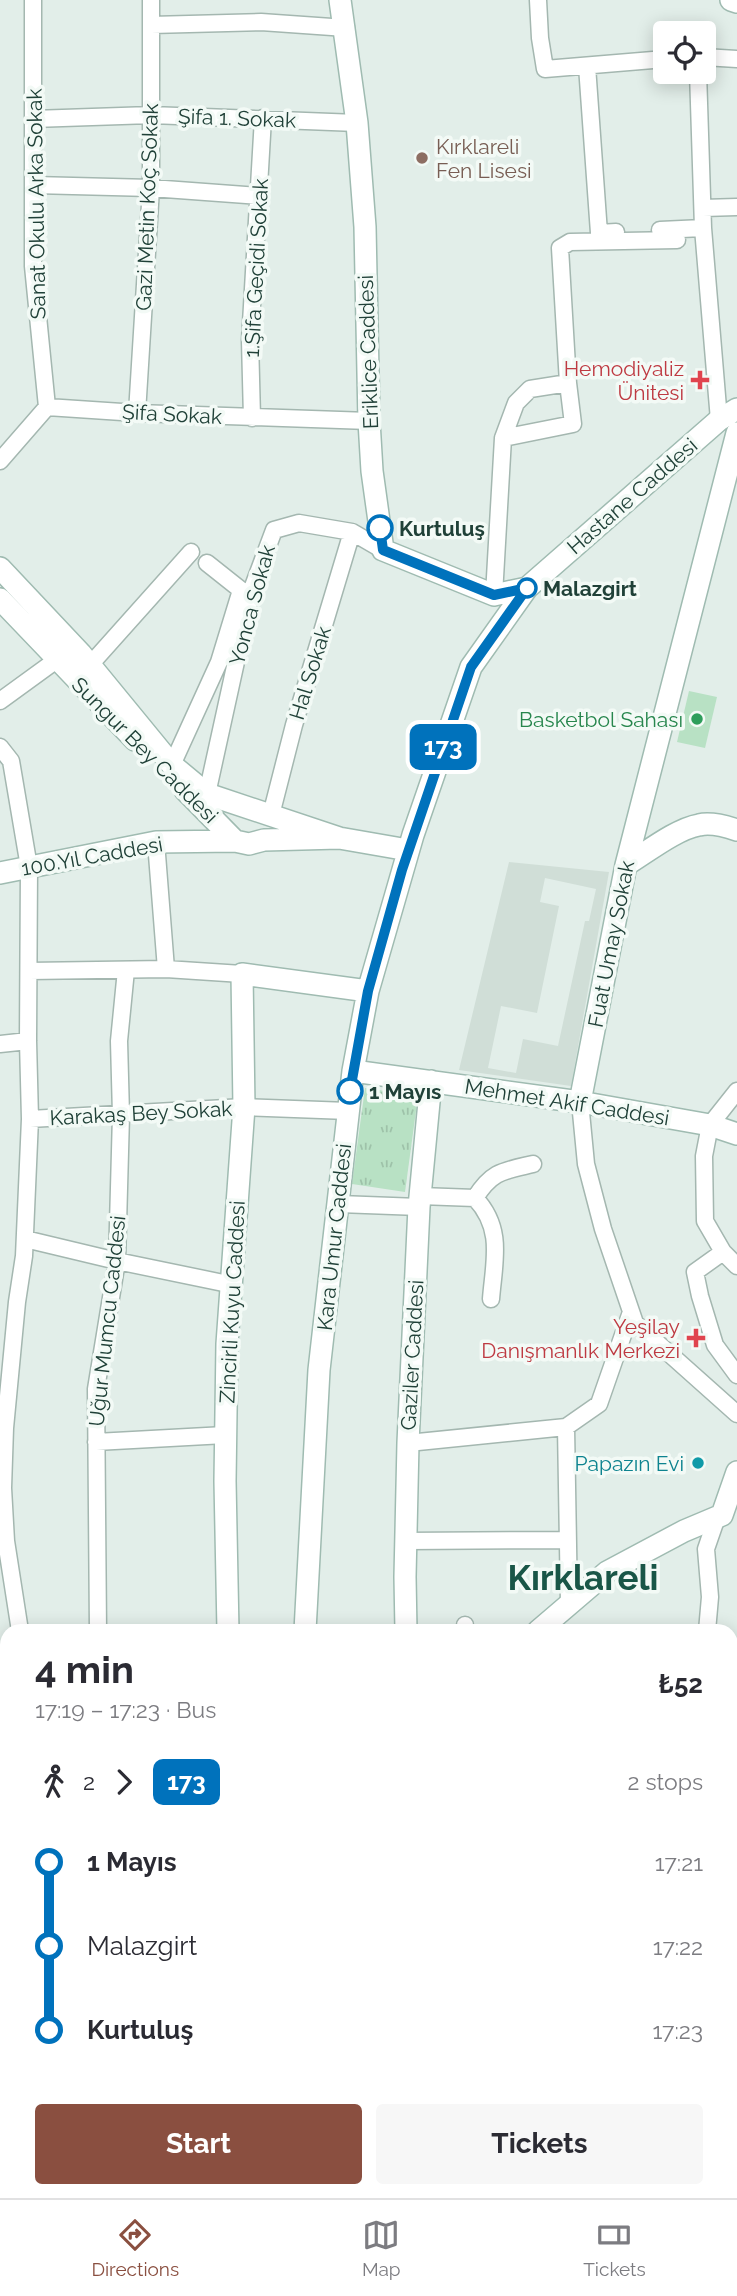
<!DOCTYPE html>
<meta charset="utf-8">
<style>
body{margin:0;font-family:Raleway,sans-serif;background:#f7f7f7;color:#2b2b33;height:100vh;display:flex;flex-direction:column;font-size:26px;white-space:nowrap}
*{box-sizing:border-box;margin:0}
p{font-size:23px;color:#7c7c81}
.icon{flex:none;width:38px;height:38px;fill:none;stroke:currentColor;stroke-width:2;stroke-linecap:round;stroke-linejoin:round}
.map{position:relative;flex:1;overflow:hidden}
.details{position:absolute;left:0px;top:1624px;width:738px;height:574px;display:flex;flex-direction:column;background:#fff;border-radius:21px 21px 0 0;box-shadow:0 4px 18px #0003}
.details>*{flex:none}
.badge{padding:0 14px;border-radius:10px;font-size:24px;line-height:46px}
.tools{position:absolute;left:653px;top:21px;display:grid;gap:14px}
.tools a{display:grid;place-items:center;width:63px;height:63px;border-radius:7px;background:#fff;box-shadow:0 4px 18px #0003;font-size:35px}
.map>.badge{position:absolute;translate:-50% -50%;box-shadow:0 0 0 4px #fff}
.legs{display:flex;align-items:center;gap:10px;height:77px;padding:0 35px;font-size:23px}
.legs p{margin-inline-start:auto}
.overview{display:flex;align-items:center;justify-content:space-between;height:119px;padding:0 35px}
h1{font-size:38px;font-weight:700;line-height:52px}
.primary-button{display:flex;gap:14px;margin-top:auto;padding:14px 35px}
.primary-button a{flex:1;height:80px;border-radius:7px;background:#8a4f40;color:#fff;font-size:28px;font-weight:700;line-height:80px;text-align:center}
.primary-button a+a{background:#f7f7f7;color:#2b2b33}
ul{padding:0 35px;list-style:none}
li{display:flex;align-items:center;gap:24px;height:84px;font-size:26px}
li i{display:grid;place-items:center;width:10px;height:100%;margin:0 9px;background:currentColor}
li i::after{content:'';width:18px;height:18px;margin:-9px;border:5px solid;border-radius:50%;background:#fff}
li p{margin-inline-start:auto}
li:first-child i{background:linear-gradient(#0000 50%,currentColor 0)}
li:last-child i{background:linear-gradient(currentColor 50%,#0000 0)}
.dock{display:flex;justify-content:space-around;align-items:center;height:98px;border-top:2px solid #e1e1e2;background:#fff;font-size:19px;color:#7c7c81}
.dock a{display:grid;justify-items:center;gap:4px}
.dock .current{color:#8a4f40}
.map>svg:first-child{display:block}
</style>
<div class="map">
<svg width="737" height="2198" viewBox="0 0 737 2198">
<defs>
<pattern id="grass-tufts" width="24" height="20" patternUnits="userSpaceOnUse" patternTransform="scale(1.75)"><rect width="24" height="20" fill="#b8e1c4"/><path d="M3 7l-1-3M5 7V3M7 7l1-3M15 17l-1-3M17 17v-4M19 17l1-3" fill="none" stroke="#9ec2a9"/></pattern>
</defs>
<rect width="100%" height="100%" fill="#e2eee9"/>
<path fill="#d0ded7" fill-rule="evenodd" d="M509 862 609 872 571 1086 459 1070ZM545 878 596 889 589 921H585L558 1046 523 1039 516 1073 488 1068 501 1006 537 1013 559 906 540 902Z"/>
<path fill="url(#grass-tufts)" d="M365 1088 418 1096 405 1192 352 1184Z"/>
<path fill="#b8e1c4" d="M689 691 717 697 705 748 677 742Z"/>
<g fill="none" stroke-linecap="round" stroke-linejoin="round">
<g stroke="#a4b7b0" stroke-width="19">
<path id="street" d="M33 0V266L47 407
M538 0 540 38 545 69 665 59
M151 25 261 22 346 28
M704 57 737 59
M587 66 599 233 616 232
M698 72 703 228 719 420
M33 119 151 115 357 123
M34 185 151 188 259 196
M703 208 737 207
M660 230 703 228
M137 413 151 188V0
M252 418 250 340 263 118
M503 438 516 403 530 389 568 383
M0 461 47 407 137 413 369 421
M494 595 503 438 573 424 568 383 560 248 570 242 677 240
M90 665 191 552
M0 701 66 653
M0 747 11 761 29 867 28 1041 30 1119 24 1256 17 1302 5 1428 3 1488 6 1541 20 1631
M172 765 219 662 241 590 207 563
M207 794 252 589 274 530 299 523 352 532 383 550
M271 815 294 725 352 532
M156 842 166 969
M29 971 166 969 242 974
M0 1044 28 1041
M737 1091 710 1125 704 1156 705 1221 723 1252 737 1266
M580 1102 586 1164 603 1229 635 1323 737 1414
M30 1119 244 1107 348 1111
M420 1196 475 1198
M339 1204 419 1207
M25 1239 117 1261 233 1285
M723 1252 695 1272 700 1296 715 1345 737 1375
M491 1299C494 1261 504 1229 475 1198 492 1171 503 1171 533 1164
M566 1427 569 1604
M96 1442 225 1435
M408 1443 566 1427 599 1404 631 1312
M406 1541 567 1540
M98 1631 96 1389 117 1261 121 1115 119 1041 126 970
M465 1631V1625
M707 1631 710 1597 706 1549 717 1517
M732 1692 737 1690
M732 1755 737 1758
M0 1811 7 1822
M0 1868 7 1867
M732 2145 737 2146
M504 2191 505 2198
M542 2191 551 2198
M641 2191 650 2198
M85 2198 88 2191
M293 2198 307 2191
M571 2198 577 2191"/>
</g>
<g stroke="#9fbbb1" stroke-width="24">
<path id="secondary" d="M340 0 357 123 365 227 369 421 372 471 383 550 494 595 527 588
M731 0 737 2
M0 568 81 654 172 765 207 794 339 838
M0 599 135 740
M185 790 235 841
M626 865C646 853 676 829 699 825 711 822 725 826 737 830
M0 873 156 842 235 841 249 844 264 840 339 838 408 850
M353 1071 580 1102 710 1125 737 1134
M580 1102 626 865 737 433
M228 1631 225 1481 227 1344 244 1107 242 974 368 991
M305 1631 319 1370 353 1071 368 991 413 835 471 667 527 588 719 420 737 409
M406 1631 405 1577 408 1443 419 1207 431 1081
M538 1631 607 1572 684 1531 722 1515 737 1472
M732 1835 737 1837
M732 1923 737 1922
M0 1971 7 1967
M732 2056 737 2058
M0 2110 7 2119
M62 2191 67 2198
M267 2191 268 2198"/>
</g>
<use href="#street" stroke="#fff" stroke-width="16"/>
<use href="#secondary" stroke="#fff" stroke-width="21"/>
</g>
<g fill="none" stroke-linecap="round" stroke-linejoin="round">
<g stroke="#fff" stroke-width="16">
<path id="line-1" d="M350 1091 368 991 402 870 471 667 527 588 494 595 383 550 380 528"/>
</g>
<use href="#line-1" stroke="#0072bc" stroke-width="10"/>
</g>
<circle fill="#8d6e63" stroke="#f3faf6" stroke-width="2.5" cx="422" cy="158" r="7"/>
<g fill="#e0444e" stroke="#f3faf6" stroke-width="2.5">
<path d="M696.5 369.5h7v7h7v7h-7v7h-7v-7h-7v-7h7z"/>
<path d="M692.5 1327.5h7v7h7v7h-7v7h-7v-7h-7v-7h7z"/>
</g>
<g fill="#fff" stroke="#0072bc" stroke-width="3.5">
<circle cx="380" cy="528" r="12"/>
<circle cx="527" cy="588" r="9"/>
<circle cx="350" cy="1091" r="12"/>
</g>
<circle fill="#2e9e5b" stroke="#f3faf6" stroke-width="2.5" cx="697" cy="719" r="7"/>
<circle fill="#0f9aa8" stroke="#f3faf6" stroke-width="2.5" cx="698" cy="1463" r="7"/>
<g text-anchor="middle" dominant-baseline="central" stroke-width="7" stroke-linejoin="round" paint-order="stroke">
<g font-size="21" fill="#204138" stroke="#f3faf6">
<text transform="translate(237 118) rotate(2)">Şifa 1. Sokak</text>
<text transform="translate(36 204) rotate(-91)">Sanat Okulu Arka Sokak</text>
<text transform="translate(147 207) rotate(-88)">Gazi Metin Koç Sokak</text>
<text transform="translate(256 268) rotate(-87)">1.Şifa Geçidi Sokak</text>
<text transform="translate(368 352) rotate(-92)">Eriklice Caddesi</text>
<text transform="translate(172 414) rotate(3)">Şifa Sokak</text>
<text transform="translate(632 496) rotate(-41)">Hastane Caddesi</text>
<text transform="translate(252 605) rotate(-75)">Yonca Sokak</text>
<text transform="translate(310 673) rotate(-73)">Hal Sokak</text>
<text transform="translate(145 750) rotate(45)">Sungur Bey Caddesi</text>
<text transform="translate(92 856) rotate(-10)">100.Yıl Caddesi</text>
<text transform="translate(611 944) rotate(-79)">Fuat Umay Sokak</text>
<text transform="translate(567 1102) rotate(9)">Mehmet Akif Caddesi</text>
<text transform="translate(141 1113) rotate(-3)">Karakaş Bey Sokak</text>
<text transform="translate(334 1237) rotate(-84)">Kara Umur Caddesi</text>
<text transform="translate(232 1302) rotate(-87)">Zincirli Kuyu Caddesi</text>
<text transform="translate(107 1321) rotate(-84)">Uğur Mumcu Caddesi</text>
<text transform="translate(412 1355) rotate(-87)">Gaziler Caddesi</text>
</g>
<g font-size="21" fill="#785e54" stroke="#f3faf6" text-anchor="start">
<text x="436" y="146">Kırklareli<tspan x="436" dy="24">Fen Lisesi</tspan></text>
</g>
<g font-size="21" fill="#be3a42" stroke="#f3faf6" text-anchor="end">
<text x="684" y="368">Hemodiyaliz<tspan x="684" dy="24">Ünitesi</tspan></text>
<text x="680" y="1326">Yeşilay<tspan x="680" dy="24">Danışmanlık Merkezi</tspan></text>
</g>
<g font-size="21" font-weight="bold" fill="#204138" stroke="#f3faf6" text-anchor="start">
<text x="399" y="528">Kurtuluş</text>
<text x="543" y="588">Malazgirt</text>
<text x="369" y="1091">1 Mayıs</text>
</g>
<g font-size="21" fill="#27864d" stroke="#f3faf6" text-anchor="end">
<text x="683" y="719">Basketbol Sahası</text>
</g>
<g font-size="21" fill="#0d838f" stroke="#f3faf6" text-anchor="end">
<text x="684" y="1463">Papazın Evi</text>
</g>
<g font-size="35" font-weight="bold" fill="#195647" stroke="#f3faf6">
<text x="583" y="1577">Kırklareli</text>
</g>
</g>
</svg>
<div class="tools">
<a><svg class="icon" aria-label="locate" viewBox="0 0 24 24"><circle cx="12" cy="12" r="6"/><path d="M12 2v4M12 18v4M2 12h4M18 12h4"/></svg></a>
</div>
<b class="badge" style="left:443px;top:747px;background:#0072bc;color:#fff">173</b>
<section class="details">
<div class="overview"><div><h1>4 min</h1><p>17:19 – 17:23 · Bus</p></div><b>₺52</b></div>
<div class="legs"><svg class="icon" aria-label="walk" viewBox="0 0 24 24"><circle cx="13" cy="4" r="2"/><path d="M13 8l-2 6 4 7M11 14l-3 7M7 12l3-4h3l4 4"/></svg>2<svg class="icon" aria-label="forward" viewBox="0 0 24 24"><path d="M9 5l7 7-7 7"/></svg><b class="badge" style="background:#0072bc;color:#fff">173</b><p>2 stops</p></div>
<ul>
<li><i style="color:#0072bc"></i><b>1 Mayıs</b><p>17:21</p></li>
<li><i style="color:#0072bc"></i><span>Malazgirt</span><p>17:22</p></li>
<li><i style="color:#0072bc"></i><b>Kurtuluş</b><p>17:23</p></li>
</ul>
<div class="primary-button"><a>Start</a><a>Tickets</a></div>
</section>
</div>
<nav class="dock">
<a class="current"><svg class="icon" aria-label="directions" viewBox="0 0 24 24"><path d="M12 3l9 9-9 9-9-9zM9 14v-3h6M13 9l2 2-2 2"/></svg>Directions</a>
<a><svg class="icon" aria-label="map" viewBox="0 0 24 24"><path d="M3 6l6-2 6 2 6-2v14l-6 2-6-2-6 2zM9 4v14M15 6v14"/></svg>Map</a>
<a><svg class="icon" aria-label="tickets" viewBox="0 0 24 24"><path d="M3 7h18v10H3zM15 7v10"/></svg>Tickets</a>
</nav>
